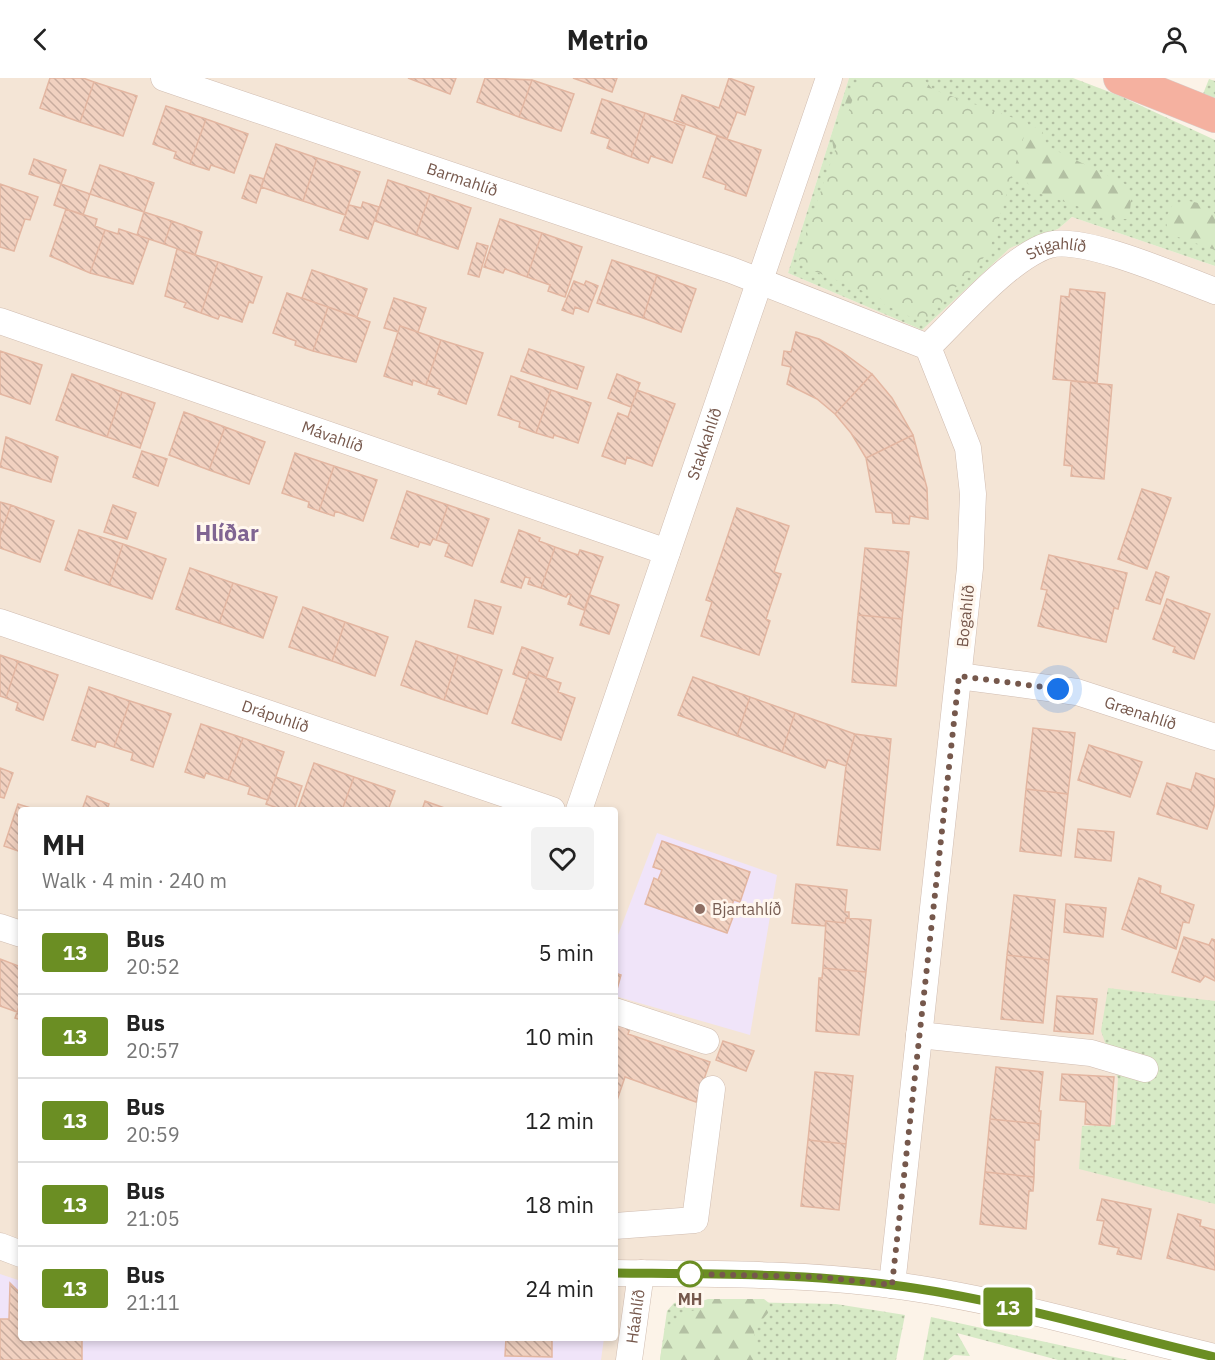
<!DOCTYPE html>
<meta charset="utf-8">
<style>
body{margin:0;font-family:"IBM Plex Sans",sans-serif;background:#f2f2f2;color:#222;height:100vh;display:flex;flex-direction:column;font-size:22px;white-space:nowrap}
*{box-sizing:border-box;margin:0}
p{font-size:20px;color:#767676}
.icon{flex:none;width:33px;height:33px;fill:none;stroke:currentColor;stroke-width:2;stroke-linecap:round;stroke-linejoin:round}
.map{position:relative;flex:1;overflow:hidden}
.sheet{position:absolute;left:18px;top:729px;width:600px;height:534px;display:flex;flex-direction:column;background:#fff;border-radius:6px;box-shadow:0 3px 9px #0003}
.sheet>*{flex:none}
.badge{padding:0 12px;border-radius:4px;font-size:21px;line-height:39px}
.you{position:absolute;width:30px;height:30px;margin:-15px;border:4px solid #fff;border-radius:50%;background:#1a73e8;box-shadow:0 0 0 9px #1a73e833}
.map>.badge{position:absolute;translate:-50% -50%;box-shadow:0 0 0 3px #fff}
.round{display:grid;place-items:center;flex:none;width:63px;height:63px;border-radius:6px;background:#f2f2f2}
.headline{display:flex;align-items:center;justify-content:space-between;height:102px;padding:0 24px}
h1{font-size:28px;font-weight:700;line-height:45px}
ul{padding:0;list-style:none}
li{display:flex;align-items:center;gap:18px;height:84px;padding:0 24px;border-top:2px solid #e0e0e0}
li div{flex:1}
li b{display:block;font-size:22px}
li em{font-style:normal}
li .badge{min-width:66px;font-weight:700;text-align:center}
header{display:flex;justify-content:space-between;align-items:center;height:78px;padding:0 24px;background:#fff;font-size:27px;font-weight:700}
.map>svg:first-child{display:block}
</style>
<header><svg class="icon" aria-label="back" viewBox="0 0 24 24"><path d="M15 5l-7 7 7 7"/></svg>Metrio<svg class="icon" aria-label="person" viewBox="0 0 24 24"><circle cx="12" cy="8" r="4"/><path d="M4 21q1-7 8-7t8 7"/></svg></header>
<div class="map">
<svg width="1215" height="1282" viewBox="0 0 1215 1282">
<defs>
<pattern id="grass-dots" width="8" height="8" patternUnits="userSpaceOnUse" patternTransform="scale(1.5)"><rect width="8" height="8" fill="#d7eac6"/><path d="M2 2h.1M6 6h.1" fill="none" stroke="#b3c0a3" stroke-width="1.8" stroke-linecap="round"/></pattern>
<pattern id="forest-firs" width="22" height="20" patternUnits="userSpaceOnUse" patternTransform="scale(1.5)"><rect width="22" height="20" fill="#d7eac6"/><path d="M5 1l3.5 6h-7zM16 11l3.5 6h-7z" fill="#b3c0a3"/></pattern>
<pattern id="park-crowns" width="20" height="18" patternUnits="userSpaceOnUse" patternTransform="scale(1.5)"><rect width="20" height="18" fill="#d7eac6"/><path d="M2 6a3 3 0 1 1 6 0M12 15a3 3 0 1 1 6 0" fill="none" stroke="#b3c0a3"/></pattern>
<pattern id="building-back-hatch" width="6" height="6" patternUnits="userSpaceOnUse" patternTransform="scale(1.5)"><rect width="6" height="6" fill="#f1d1c0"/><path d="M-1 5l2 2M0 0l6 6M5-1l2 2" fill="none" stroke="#c8ac9e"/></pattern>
</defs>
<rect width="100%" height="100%" fill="#fcf3e8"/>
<path fill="#f4e5d6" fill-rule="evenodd" d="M0 0H849L788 195 922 252 1010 170 1058 151 1072 139 1215 188V1282L893 1219 777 1208 648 1206 637 1282H0ZM21 732H615V1260H21Z"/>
<path fill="#f0e4f9" d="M657 755 777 797 750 957 615 918V865Z
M0 1196 21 1203V1260H604L601 1282H0Z"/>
<path fill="url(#grass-dots)" d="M849 0H1073L1120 18 1215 62V188L1072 139 1058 151 1010 170 922 252 788 195Z
M1209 1 1215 3V20L1203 16Z
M1108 910 1215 923V1126L1079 1091 1082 1048 1115 1047 1118 1001 1101 953Z
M684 1223 836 1226 905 1237 896 1282H660L667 1233 674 1225Z
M931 1239 1128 1282H1058L957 1255 970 1278 954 1277 948 1282H923Z"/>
<path fill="url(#forest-firs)" d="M861 0H923L944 25 1011 40 1042 52 1047 68 1127 107 1131 123 1129 141H1116L1032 113 1026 102 1009 98 913 240 879 224 857 203 832 62 851 9Z
M1189 123 1203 126 1215 136V172L1175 158 1167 152 1166 139 1173 126Z
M708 1221H764L769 1225 768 1235 754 1252 756 1282H660C664 1252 667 1240 698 1231L702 1223Z"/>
<path fill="url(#park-crowns)" d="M860 0H900L1028 45 989 174 927 240H912L880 220 809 191 799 183 800 173Z"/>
<path fill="url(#building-back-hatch)" stroke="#e3b6a1" stroke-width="1.5" d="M50 0H83L94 4 80 44 40 30Z
M408 0H456L450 16Z
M485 0 532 2 519 39 477 24Z
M573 0H617L612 14Z
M729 0 754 9 745 37 737 34 727 61 674 42 682 17 719 30Z
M532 2 574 16 561 53 519 39Z
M94 4 137 18 123 58 80 44Z
M602 21 645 35 631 79 607 70 610 61 591 55Z
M166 28 206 41 190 86 174 80 176 74 153 66Z
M645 35 685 48 672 85 651 78 648 85 631 79Z
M206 41 248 56 234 95 211 87 209 92 190 86Z
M717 58 761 72 746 118 725 111 726 107 703 99Z
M276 66 317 80 303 123 261 109Z
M317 80 360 94 345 137 303 123Z
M34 81 66 92 61 106 29 96Z
M100 87 154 105 144 134 90 116Z
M250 97 264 101 256 125 242 120Z
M388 102 430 116 416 157 375 143Z
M0 106 38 119 30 142 25 141 14 173 0 169Z
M61 106 90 116 83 137 54 127Z
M430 116 471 130 458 171 416 157Z
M363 124 379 129 368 161 340 152 349 127 361 130Z
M66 131 97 141 95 148 105 152 90 195 50 178Z
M144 134 172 143 164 166 137 157Z
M500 141 542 155 527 199 505 191 503 195 484 189Z
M172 143 202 154 195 177 164 166Z
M119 151 149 161 133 206 90 195 105 152 118 156Z
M542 155 582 169 565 219 548 213 550 207 527 199Z
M477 165 488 168 479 199 468 196Z
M177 171 218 184 201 235 184 229 186 225 165 218Z
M612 182 657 197 643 240 597 225Z
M218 184 262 199 253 225 249 224 242 244 220 237 218 241 201 235Z
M312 192 367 211 357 239 302 220Z
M657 197 696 211 681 254 643 240Z
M574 203 584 207 586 203 598 208 588 234 575 229 573 236 562 232Z
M1070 211 1105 215 1097 305 1053 301 1061 218 1069 219Z
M287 215 328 229 313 273 295 267 296 263 273 255Z
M394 220 426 230 418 254 400 248 398 254 384 250Z
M328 229 370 244 356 284 313 273Z
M400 248 441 262 426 307 413 302 412 307 384 298Z
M796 254 819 261 842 274 872 296 835 336 817 321 787 306 791 289 782 287 784 273 791 274Z
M441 262 483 275 466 326 438 316 440 311 426 307Z
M529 271 584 289 577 311 521 293Z
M0 273 42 287 30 326 0 316Z
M72 296 122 314 107 359 56 342Z
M617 296 640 305 631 329 608 320Z
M872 296 892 320 913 357 866 380 851 355 835 336Z
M511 298 551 312 536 355 519 349 520 344 498 337Z
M1071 303 1112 307 1104 401 1071 398 1072 388 1064 387Z
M551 312 591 325 578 365 554 357 553 360 536 355Z
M637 312 675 326 652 388 627 379 625 386 602 378 618 335 628 339Z
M122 314 155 325 140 370 107 359Z
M184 334 225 349 209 392 169 377Z
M225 349 265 364 249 406 209 392Z
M913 357 927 410 928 441 910 438 909 446 893 445 892 435 876 434 866 380Z
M6 359 58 379 51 404 0 389Z
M142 373 167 381 158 408 133 399Z
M295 375 334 388 319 433 308 429 309 424 282 415Z
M334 388 377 402 363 443 335 433 334 438 319 433Z
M1142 411 1171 420 1147 491 1118 481Z
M407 413 448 427 436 462 433 461 430 467 420 464 418 469 391 460Z
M0 424 11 427 0 458Z
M11 427 54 443 40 484 0 470V458Z
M113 427 136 435 127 461 104 454Z
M448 427 489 441 472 488 445 478 449 466 436 462Z
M737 430 789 448 774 494 781 496 766 541 770 543 759 577 701 558 712 524 706 522Z
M79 452 123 466 109 507 65 492Z
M519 452 540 460 539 463 555 469 541 510 528 506 530 500 525 499 521 510 501 504Z
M123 466 166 481 152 521 109 507Z
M555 469 578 477 580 472 603 479 584 532 568 526 571 517 568 516 566 519 541 510Z
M865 470 909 474 902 541 858 537Z
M1049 477 1127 495 1118 531 1114 530 1106 564 1038 548 1047 512 1041 511Z
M190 490 233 505 219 545 176 531Z
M1156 494 1169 499 1160 526 1146 522Z
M233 505 277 519 263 560 219 545Z
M590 517 619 527 609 556 580 547Z
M1167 521 1210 536 1194 581 1173 574 1175 569 1153 561Z
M475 522 501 529 493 556 468 549Z
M303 529 345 544 332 583 289 569Z
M858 537 902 541 896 608 852 604Z
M345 544 388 559 375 598 332 583Z
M416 563 458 577 444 622 401 607Z
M522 569 553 580 546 600 529 594 527 601 513 596Z
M0 577 18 583 6 620 0 618Z
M458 577 502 592 487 636 444 622Z
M18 583 58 597 43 642 16 632 18 625 6 620Z
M529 594 561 605 558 614 575 620 561 662 512 645Z
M693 599 750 619 737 658 678 637Z
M89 609 130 623 114 669 97 663 95 669 72 662Z
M750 619 795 635 782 674 737 658Z
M130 623 171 636 153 689 131 682 133 675 114 669Z
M795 635 855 656 846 688 828 682 825 690 782 674Z
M201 646 243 660 228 702 206 695 204 700 185 694Z
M1033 650 1075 655 1068 716 1026 711Z
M855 656 891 661 880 772 837 767 846 688Z
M243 660 284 674 268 722 248 716 250 709 228 702Z
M1089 667 1142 684 1130 719 1078 702Z
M314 685 354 699 342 732 298 731Z
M0 690 13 695 4 720 0 719Z
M1196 695 1215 701V726L1207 751 1157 736 1167 705 1191 712Z
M276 699 302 708 294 732H283L266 726Z
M354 699 395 713 388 732H342Z
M1026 711 1068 716 1061 778 1020 773Z
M87 718 109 726 107 732H82Z
M425 723 450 732H422Z
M18 726 37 732H21V774L4 768Z
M1078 751 1114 754 1111 783 1075 779Z
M662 763 750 794 740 824 734 822 731 829 736 831 727 855 645 826 654 800 658 802 662 792 653 789Z
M1139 800 1161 808 1160 815 1194 827 1189 845 1183 844 1176 871 1122 851Z
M796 806 847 812 845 834H849V840H846L845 845 826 843 825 848 792 845Z
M1014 817 1055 822 1049 882 1007 877Z
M1066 826 1106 830 1103 859 1064 854Z
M846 840 871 842 866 894 823 890 826 843 845 845Z
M1184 859 1209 867 1212 861 1215 862V903L1205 898 1200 904 1172 894Z
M1007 877 1049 882 1043 945 1001 941Z
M0 881 21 889V923L17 934 0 928Z
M823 890 866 894 859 957 816 953 819 900H822Z
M615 895 621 897 616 915H615Z
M1057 918 1097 921 1093 956 1054 953Z
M21 923V942L15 940Z
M615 946 630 951 628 956 710 984 696 1024 625 999 615 1028Z
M723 963 754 973 746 993 716 982Z
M996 989 1043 994 1039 1033H1041L1040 1046 990 1041Z
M815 994 853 998 846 1066 808 1062Z
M1062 996 1114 999 1110 1048 1085 1046 1086 1024 1060 1022Z
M990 1041 1040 1046 1039 1062H1035L1034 1099 985 1094Z
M808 1062 846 1066 839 1132 801 1128Z
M985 1094 1034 1099 1033 1113H1029L1026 1151 980 1146Z
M1102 1121 1151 1131 1141 1181 1117 1176 1119 1170 1099 1166 1104 1143 1097 1142Z
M1178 1136 1201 1142 1200 1148 1215 1152V1192L1167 1180Z
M10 1205 21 1216V1260H82V1282H0V1241H9Z
M506 1260H552V1279L505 1278Z"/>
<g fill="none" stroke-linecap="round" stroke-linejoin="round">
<g stroke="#d0bcb0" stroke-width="27">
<g id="minor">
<path id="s1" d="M164 0 731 192 928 269 968 370 973 416 970 490 892 1207"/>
<path id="s2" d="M0 243 667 474"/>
<path id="s3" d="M928 269C959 239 1010 179 1049 167 1083 157 1180 200 1215 213"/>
<path id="s4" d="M0 544 552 732"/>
<path id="s5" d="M959 598 1077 614 1215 659"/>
<path id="s6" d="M579 732 829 0"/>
<path d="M0 849 21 856"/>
<path d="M615 933 706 963"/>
<path d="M919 957 1091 975 1145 991"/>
<path d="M615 1148 695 1142 712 1011"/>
<path d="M0 1168 21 1176"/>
<path d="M615 1195C707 1196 800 1195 892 1207 1001 1221 1108 1254 1215 1279"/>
<path id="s7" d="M629 1282 641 1195"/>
</g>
</g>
<g stroke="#d9d0cd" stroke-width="34">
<path id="highway" d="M1120 0 1215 38"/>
</g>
<use href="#minor" stroke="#fff" stroke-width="26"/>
<use href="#highway" stroke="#f5b1a0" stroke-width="33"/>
</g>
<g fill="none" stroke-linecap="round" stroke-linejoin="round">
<g stroke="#fff" stroke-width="14">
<path id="line" d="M615 1195C707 1196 800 1195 892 1207 1001 1221 1108 1254 1215 1279"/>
</g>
<use href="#line" stroke="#6b8e23" stroke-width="9"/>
<path stroke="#76584c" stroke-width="6" stroke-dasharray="0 10.8" d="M690 1196 820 1199 892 1207 959 598 1058 611"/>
</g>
<circle fill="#8d6e63" stroke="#fff7ee" stroke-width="2" cx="700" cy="831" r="6"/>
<circle fill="#fff" stroke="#6b8e23" stroke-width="3" cx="690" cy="1196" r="12"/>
<g text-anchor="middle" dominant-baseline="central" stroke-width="6" stroke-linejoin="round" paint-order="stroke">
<g font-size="16" fill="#76584c" stroke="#fff7ee">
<text stroke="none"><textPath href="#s1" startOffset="315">Barmahlíð</textPath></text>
<text stroke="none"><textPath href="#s3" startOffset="166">Stigahlíð</textPath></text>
<text stroke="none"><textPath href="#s2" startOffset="352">Mávahlíð</textPath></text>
<text stroke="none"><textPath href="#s6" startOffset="387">Stakkahlíð</textPath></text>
<text transform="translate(965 538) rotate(-84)">Bogahlíð</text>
<text stroke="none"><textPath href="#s5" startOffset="186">Grænahlíð</textPath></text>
<text stroke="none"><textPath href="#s4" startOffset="291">Drápuhlíð</textPath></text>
<text stroke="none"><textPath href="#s7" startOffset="44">Háahlíð</textPath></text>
</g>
<g font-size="16" fill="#785e54" stroke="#fff7ee" text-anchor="start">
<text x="712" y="831">Bjartahlíð</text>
</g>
<g font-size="16" font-weight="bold" fill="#76584c" stroke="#fff7ee">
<text x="690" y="1221">MH</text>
</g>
<g font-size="22" font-weight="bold" fill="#7f6492" stroke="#fff7ee">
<text x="227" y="454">Hlíðar</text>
</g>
</g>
</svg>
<div class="you" style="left:1058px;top:611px"></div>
<b class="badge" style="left:1008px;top:1229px;background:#6b8e23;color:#fff">13</b>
<section class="sheet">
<div class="headline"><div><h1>MH</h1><p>Walk · 4 min · 240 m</p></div><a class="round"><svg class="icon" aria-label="heart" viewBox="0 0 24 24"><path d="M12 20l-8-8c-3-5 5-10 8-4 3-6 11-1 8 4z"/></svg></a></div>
<ul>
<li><span class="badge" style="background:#6b8e23;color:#fff">13</span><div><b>Bus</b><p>20:52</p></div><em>5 min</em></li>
<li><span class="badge" style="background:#6b8e23;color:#fff">13</span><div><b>Bus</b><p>20:57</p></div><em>10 min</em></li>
<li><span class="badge" style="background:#6b8e23;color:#fff">13</span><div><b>Bus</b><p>20:59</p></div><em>12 min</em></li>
<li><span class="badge" style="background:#6b8e23;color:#fff">13</span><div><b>Bus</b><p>21:05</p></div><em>18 min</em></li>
<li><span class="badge" style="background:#6b8e23;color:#fff">13</span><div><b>Bus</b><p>21:11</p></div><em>24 min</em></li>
</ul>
</section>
</div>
